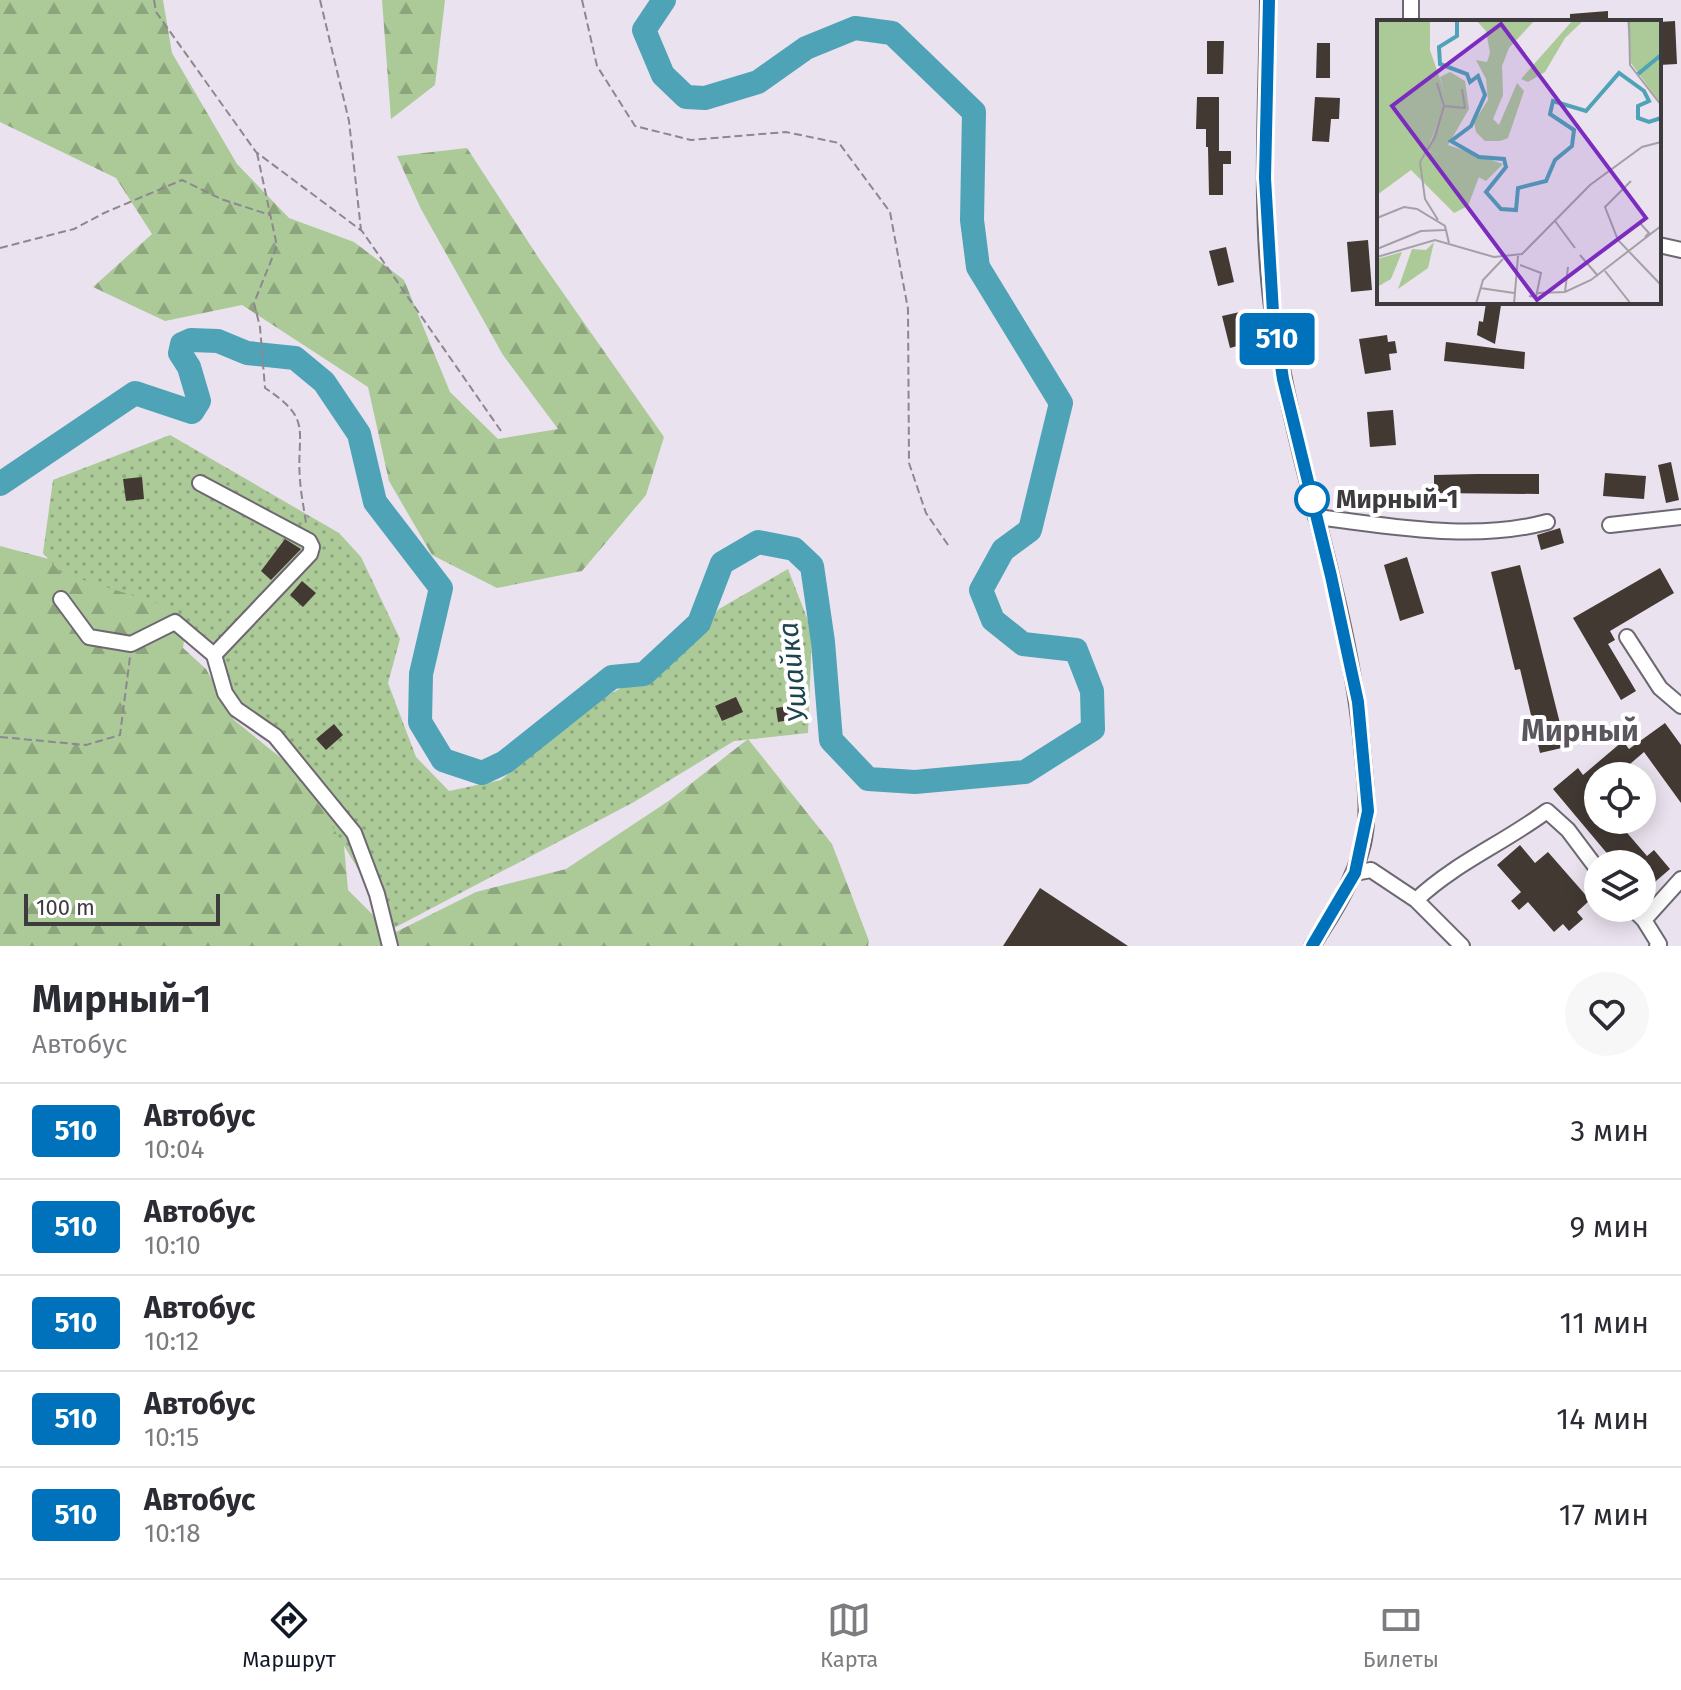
<!DOCTYPE html>
<html lang="ru">
<meta charset="utf-8">
<style>
body{margin:0;font-family:"Fira Sans",sans-serif;background:#f7f7f7;color:#2b2b33;height:100vh;display:flex;flex-direction:column;font-size:30px;white-space:nowrap}
*{box-sizing:border-box;margin:0}
p{font-size:26px;color:#7c7c81}
.icon{flex:none;width:44px;height:44px;fill:none;stroke:currentColor;stroke-width:2;stroke-linecap:round;stroke-linejoin:round}
.map{position:relative;height:946px;overflow:hidden}
.side{display:flex;flex-direction:column;background:#fff;flex:1}
.side>*{flex:none}
.badge{padding:0 16px;border-radius:6px;font-size:28px;line-height:52px}
.tools{position:absolute;left:1584px;top:762px;display:grid;gap:16px}
.tools a{display:grid;place-items:center;width:72px;height:72px;border-radius:50%;background:#fff;box-shadow:0 4px 20px #0003;font-size:40px}
.scale{position:absolute;left:24px;bottom:20px;width:196px;box-sizing:border-box;padding-left:8px;border:4px solid #3e3b3f;border-top:0;font-size:22px;line-height:28px;white-space:nowrap;color:#3e3b3f;-webkit-text-stroke:6px #fff;paint-order:stroke}
.map>.badge{position:absolute;translate:-50% -50%;box-shadow:0 0 0 4px #fff}
.round{display:grid;place-items:center;flex:none;width:84px;height:84px;border-radius:42px;background:#f7f7f7}
.headline{display:flex;align-items:center;justify-content:space-between;height:136px;padding:0 32px}
h1{font-size:38px;font-weight:700;line-height:60px}
ul{padding:0;list-style:none}
li{display:flex;align-items:center;gap:24px;height:96px;padding:0 32px;border-top:2px solid #e1e1e2}
li div{flex:1}
li b{display:block;font-size:30px}
li em{font-style:normal}
li .badge{min-width:88px;font-weight:700;text-align:center}
.dock{display:flex;justify-content:space-around;align-items:center;height:112px;border-top:2px solid #e1e1e2;background:#fff;font-size:22px;color:#7c7c81}
.dock a{display:grid;justify-items:center;gap:4px}
.dock .on{color:#111827}
.map>svg:first-child{display:block}
</style>
<div class="map">
<svg width="1681" height="946" viewBox="0 0 1681 946">
<defs>
<pattern id="forest-firs" width="22" height="20" patternUnits="userSpaceOnUse" patternTransform="scale(2)"><rect width="22" height="20" fill="#abca98"/><path d="M5 1l3.5 6h-7zM16 11l3.5 6h-7z" fill="#8da57d"/></pattern>
<pattern id="garden-dots" width="8" height="8" patternUnits="userSpaceOnUse" patternTransform="scale(2)"><rect width="8" height="8" fill="#abca98"/><path d="M2 2h.1M6 6h.1" fill="none" stroke="#8da57d" stroke-width="1.8" stroke-linecap="round"/></pattern>
</defs>
<rect width="100%" height="100%" fill="#eae2ee"/>
<path fill="url(#forest-firs)" d="M0 0H163L172 53 237 164 289 218 354 242 404 280 450 392 498 439 558 429 503 355 421 209 397 156 467 148 540 260 664 437 646 495 582 571 497 588 432 555 389 481 368 387 242 305 165 321 93 287 152 234 116 178 0 122Z
M382 0H445L435 85 391 119Z
M0 546 132 581 188 610 183 648 206 669 234 720 291 766 341 813 348 890 392 934 476 892 566 869 670 800 748 739 832 844 869 941 868 946H0Z"/>
<path fill="url(#garden-dots)" d="M170 435 339 533 361 557 400 639 388 683 416 757 449 791 501 780 591 705 676 657 719 609 788 569 812 631 808 733 734 741 634 802 394 928 321 808 258 729 176 609 61 573 43 553 53 480Z"/>
<g fill="none" stroke-linecap="round" stroke-linejoin="round">
<path stroke="#4ea3b7" stroke-width="24" d="M0 484 135 393 192 412 199 401 189 367 180 353 182 344 191 340 218 341 247 353 295 358 324 382 359 434 375 502 441 588 421 674 420 722 443 760 482 773 505 762 612 677 644 674 699 623 722 563 758 542 794 549 812 566 823 642 831 740 868 779 915 782 1025 772 1093 729 1092 691 1076 650 1023 644 993 620 981 590 1003 550 1030 530 1061 403 978 267 972 220 974 112 892 33 855 28 806 48 758 82 705 98 686 97 663 75 644 30 664 0"/>
</g>
<path fill="#423933" d="M1608 11V22H1570V14Z
M1675 21 1677 64 1659 65V22Z
M1207 41H1224L1223 74H1207Z
M1317 43H1330V78H1316Z
M1197 97H1219V151H1231V164H1223V195H1209L1208 147H1206V129H1196Z
M1315 97 1340 98 1339 119H1331L1329 142 1312 141Z
M1368 240 1372 290 1351 292 1347 242Z
M1226 247 1234 282 1218 286 1209 251Z
M1486 303 1501 305 1495 344 1477 335 1479 321 1483 322Z
M1240 312 1248 343 1230 348 1222 316Z
M1387 335 1388 342 1395 341 1397 353 1389 354 1391 370 1365 374 1359 339Z
M1446 342 1525 352 1524 369 1444 361Z
M1393 410 1396 445 1370 447 1367 412Z
M1671 462 1679 500 1666 503 1658 465Z
M1605 473 1646 476 1644 499 1603 496Z
M1477 474H1539V494L1434 493V475Z
M142 477 144 499 126 501 123 479Z
M1560 528 1564 543 1541 550 1537 535Z
M285 539 301 549 271 580 261 571Z
M1407 557 1424 613 1400 621 1384 565Z
M1520 565 1566 747 1540 753 1520 669 1515 670 1491 572Z
M1660 568 1674 593 1610 631 1615 640 1608 644 1636 691 1621 700 1573 618Z
M302 581 316 593 303 607 290 595Z
M736 697 743 712 722 721 715 706Z
M799 704 801 718 778 722 776 708Z
M1665 723 1681 745V803L1644 752 1616 776H1598V820H1616L1647 856 1654 850 1670 869 1642 893V864H1616L1553 789 1578 768 1583 775 1623 741 1629 749Z
M334 724 343 735 326 750 316 739Z
M1520 845 1535 863 1548 852 1590 900 1577 912 1583 919 1569 931 1563 924 1554 932 1528 902 1519 910 1511 901 1521 892 1497 865Z
M1040 888 1128 946H1003Z"/>
<g fill="none" stroke-linecap="round" stroke-linejoin="round">
<g stroke="#6e6872" stroke-width="18">
<path id="minor" d="M1268 0C1267 103 1259 212 1273 315 1293 461 1349 600 1362 747 1365 780 1370 812 1363 844 1354 881 1333 914 1312 946
M1411 22V0
M1659 245 1681 250
M200 483 309 541 312 547 310 554 214 655
M1316 517C1392 526 1473 542 1547 522
M1610 525 1681 517
M61 599 89 637 131 644 175 622 214 655 225 693 236 709 275 736 354 833 377 894 390 946
M1627 637 1660 688 1681 706
M1355 873 1371 870 1416 900 1462 946
M1416 900C1455 863 1504 843 1547 811L1568 830 1598 870
M1632 908 1644 920 1659 944 1657 946
M1644 920 1681 879"/>
</g>
<path stroke="#8d888f" stroke-width="2" stroke-dasharray="8 4" stroke-linecap="butt" d="M154 0 156 12 256 152 362 231 501 431
M320 0 349 121 361 230
M582 0 597 66 635 126 691 140 786 132 839 143 890 212 908 309 909 463 926 513 948 545
M257 153 277 246 254 303 260 327 265 388C314 420 296 431 300 480 301 494 304 509 306 523
M0 248 74 229 104 213 182 180 221 199 270 215
M0 737 86 745 120 735 130 657"/>
<use href="#minor" stroke="#fff" stroke-width="14"/>
</g>
<g fill="none" stroke-linecap="round" stroke-linejoin="round">
<g stroke="#fff" stroke-width="18">
<path id="line" d="M1269 0 1265 178 1273 312 1283 379 1331 576 1358 702 1368 811 1355 873 1312 946"/>
</g>
<use href="#line" stroke="#0072bc" stroke-width="12"/>
</g>
<circle fill="#fff" stroke="#0072bc" stroke-width="4" cx="1312" cy="499" r="16"/>
<g text-anchor="middle" dominant-baseline="central" stroke-width="8" stroke-linejoin="round" paint-order="stroke">
<g font-size="26" font-weight="bold" fill="#3e3b3f" stroke="#fff" text-anchor="start">
<text x="1336" y="499">Мирный-1</text>
</g>
<g font-size="28" font-style="italic" fill="#1d444e" stroke="#fff">
<text transform="translate(793 672) rotate(-96)">Ушайка</text>
</g>
<g font-size="30" font-weight="bold" fill="#5b555e" stroke="#fff">
<text x="1580" y="731">Мирный</text>
</g>
</g>
<g transform="translate(1377 20)">
<rect width="284" height="284" fill="#eae2ee"/>
<path d="M0 0H53V30L70 79 50 130 103 154 91 186 77 193 34 150 0 175ZM99 0H158L132 28 125 46 126 75 116 99 122 105 140 63 147 71 131 118 123 121H108L99 112 97 102 111 80 109 59 99 40 110 42 113 33 109 11ZM196 0H207L188 18 168 52 151 62 144 59ZM57 222 51 248 21 269 35 229 49 230ZM25 232 14 259 0 267V239Z" fill="#abca98"/>
<path d="M250 0H284V84L254 43ZM73 52 88 61 92 89 71 125 126 144 109 161 51 130 69 77 63 57Z" fill="#abca98"/>
<path fill="none" stroke="#4ea3b7" stroke-width="4" d="M80 0V16L62 27 63 44 90 54 93 62 101 56 108 75 94 106 74 121 102 137 127 139 129 147 109 172 124 189 139 190 141 168 169 161 178 140 195 126 197 110 173 94 176 81 209 91 242 53 267 71 272 81 261 86V98L272 102 284 98M261 54 284 35"/>
<path fill="none" stroke="#a59fa8" stroke-width="2" d="M252 0 253 45 284 85M60 63 67 86 58 117 43 142 48 179 61 200M67 86 88 88 85 69M254 161 228 187 241 220 284 265M0 198 27 187 40 189 68 206 72 223M178 201 198 228M241 220 263 203 272 213 268 217M0 229 44 211 68 210M203 235 221 256M0 237 58 220 117 237 145 234 213 165 265 127 284 122M143 245 164 253 159 277 152 276M228 251 254 284M103 268 137 273M188 272 191 247M160 273 188 272 214 260 284 206M99 284 106 260 126 239M137 284 141 236"/>
<path fill="#7b2cbf" fill-opacity="0.15" stroke="#7b2cbf" stroke-width="4" d="M124 4 269 198 160 280 15 86Z"/>
<rect width="284" height="284" fill="none" stroke="#3e3b3f" stroke-width="4"/>
</g>
</svg>
<div class="tools">
<a><svg class="icon" aria-label="locate" viewBox="0 0 24 24"><circle cx="12" cy="12" r="6"/><path d="M12 2v4M12 18v4M2 12h4M18 12h4"/></svg></a>
<a><svg class="icon" aria-label="layers" viewBox="0 0 24 24"><path d="M12 4l9 5-9 5-9-5zM3 14l9 5 9-5"/></svg></a>
</div>
<div class="scale">100 m</div>
<b class="badge" style="left:1277px;top:339px;background:#0072bc;color:#fff">510</b>
</div>
<section class="side">
<div class="headline"><div><h1>Мирный-1</h1><p>Автобус</p></div><a class="round"><svg class="icon" aria-label="heart" viewBox="0 0 24 24"><path d="M12 20l-8-8c-3-5 5-10 8-4 3-6 11-1 8 4z"/></svg></a></div>
<ul>
<li><span class="badge" style="background:#0072bc;color:#fff">510</span><div><b>Автобус</b><p>10:04</p></div><em>3 мин</em></li>
<li><span class="badge" style="background:#0072bc;color:#fff">510</span><div><b>Автобус</b><p>10:10</p></div><em>9 мин</em></li>
<li><span class="badge" style="background:#0072bc;color:#fff">510</span><div><b>Автобус</b><p>10:12</p></div><em>11 мин</em></li>
<li><span class="badge" style="background:#0072bc;color:#fff">510</span><div><b>Автобус</b><p>10:15</p></div><em>14 мин</em></li>
<li><span class="badge" style="background:#0072bc;color:#fff">510</span><div><b>Автобус</b><p>10:18</p></div><em>17 мин</em></li>
</ul>
</section>
<nav class="dock">
<a class="on"><svg class="icon" aria-label="directions" viewBox="0 0 24 24"><path d="M12 3l9 9-9 9-9-9zM9 14v-3h6M13 9l2 2-2 2"/></svg>Маршрут</a>
<a><svg class="icon" aria-label="map" viewBox="0 0 24 24"><path d="M3 6l6-2 6 2 6-2v14l-6 2-6-2-6 2zM9 4v14M15 6v14"/></svg>Карта</a>
<a><svg class="icon" aria-label="tickets" viewBox="0 0 24 24"><path d="M3 7h18v10H3zM15 7v10"/></svg>Билеты</a>
</nav>
